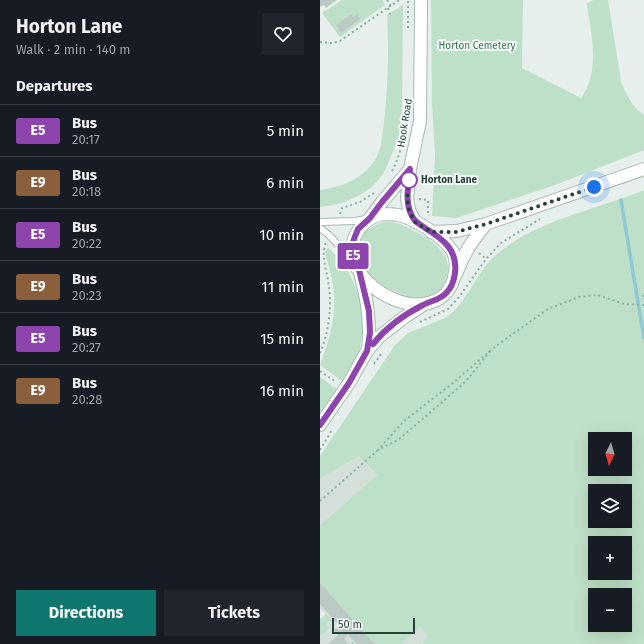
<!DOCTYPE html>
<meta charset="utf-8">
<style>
body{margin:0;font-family:"Fira Sans",sans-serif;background:#20242c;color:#f1f3f6;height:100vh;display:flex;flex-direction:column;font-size:15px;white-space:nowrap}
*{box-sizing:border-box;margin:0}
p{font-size:13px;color:#9ea1a6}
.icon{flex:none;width:22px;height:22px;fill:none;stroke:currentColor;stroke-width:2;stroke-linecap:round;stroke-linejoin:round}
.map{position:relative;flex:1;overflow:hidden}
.panel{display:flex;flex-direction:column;background:#171b24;width:320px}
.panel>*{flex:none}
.badge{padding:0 8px;border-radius:3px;font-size:14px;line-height:26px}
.needle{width:26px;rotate:185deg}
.controls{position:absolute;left:268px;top:432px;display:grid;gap:8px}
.controls a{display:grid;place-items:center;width:44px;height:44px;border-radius:0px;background:#171b24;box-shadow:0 4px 16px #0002;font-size:20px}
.scale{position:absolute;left:12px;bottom:10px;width:83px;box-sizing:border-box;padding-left:4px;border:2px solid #24423a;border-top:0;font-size:11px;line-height:14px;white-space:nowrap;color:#24423a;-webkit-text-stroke:3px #f7fbf9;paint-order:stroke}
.you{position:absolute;width:20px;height:20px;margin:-10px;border:3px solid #fff;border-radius:50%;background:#1a73e8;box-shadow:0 0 0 6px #1a73e833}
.map>.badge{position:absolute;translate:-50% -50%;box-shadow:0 0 0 2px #fff}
h2{padding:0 16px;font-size:15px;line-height:36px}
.round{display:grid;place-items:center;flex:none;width:42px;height:42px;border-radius:0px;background:#20242c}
.head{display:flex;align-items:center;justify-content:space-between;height:68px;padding:0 16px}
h1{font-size:19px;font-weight:700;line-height:30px}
.cta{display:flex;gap:8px;margin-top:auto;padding:8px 16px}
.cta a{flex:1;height:46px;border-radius:0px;background:#0f766e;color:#fff;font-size:16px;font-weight:700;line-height:46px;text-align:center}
.cta a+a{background:#20242c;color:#f1f3f6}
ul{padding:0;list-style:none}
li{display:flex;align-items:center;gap:12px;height:52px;padding:0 16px;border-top:1px solid #363941}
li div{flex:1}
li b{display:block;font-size:15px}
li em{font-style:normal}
li .badge{min-width:44px;font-weight:700;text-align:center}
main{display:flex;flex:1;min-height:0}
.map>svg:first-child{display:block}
</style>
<main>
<section class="panel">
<div class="head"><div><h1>Horton Lane</h1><p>Walk · 2 min · 140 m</p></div><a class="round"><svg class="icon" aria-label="heart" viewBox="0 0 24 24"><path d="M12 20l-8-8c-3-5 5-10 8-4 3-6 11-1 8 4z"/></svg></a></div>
<h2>Departures</h2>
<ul>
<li><span class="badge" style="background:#8e44ad;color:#fff">E5</span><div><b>Bus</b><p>20:17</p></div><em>5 min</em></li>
<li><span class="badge" style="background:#8b5e3c;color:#fff">E9</span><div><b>Bus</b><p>20:18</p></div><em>6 min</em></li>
<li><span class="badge" style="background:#8e44ad;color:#fff">E5</span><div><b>Bus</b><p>20:22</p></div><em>10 min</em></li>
<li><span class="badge" style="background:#8b5e3c;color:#fff">E9</span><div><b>Bus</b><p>20:23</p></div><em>11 min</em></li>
<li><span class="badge" style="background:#8e44ad;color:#fff">E5</span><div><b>Bus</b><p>20:27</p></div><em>15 min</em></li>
<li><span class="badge" style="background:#8b5e3c;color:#fff">E9</span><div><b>Bus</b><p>20:28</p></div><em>16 min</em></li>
</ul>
<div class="cta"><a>Directions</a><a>Tickets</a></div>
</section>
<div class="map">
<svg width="324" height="644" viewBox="0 0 324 644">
<rect width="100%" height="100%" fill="#e6efeb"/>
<path fill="#d4dfda" d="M39 457 57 475 0 525V479L21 466Z
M0 583 51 640 56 644H0V637L10 628 6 624 10 620 0 608Z
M100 627 109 635 102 644H82Z"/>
<path fill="#bfe0c8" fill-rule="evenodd" d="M22 0H63L65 5 20 37 2 13Z
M111 0H203L202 68 261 98C281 70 271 35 267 4L273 0H288L301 81C306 94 312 107 324 115V150L238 184 136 218 112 216 115 154 112 105Z
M83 5 82 118C81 132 77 144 71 156 68 164 65 172 60 178 47 196 21 205 0 207V190C20 188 44 178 55 160 62 149 62 135 64 122 68 86 69 51 67 15Z
M324 190V644H102L108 635 100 627 82 644H56L51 640 0 583V525L57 475 39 457 21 466 0 479V456L75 345 88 333 125 318 132 313C150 295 158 271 176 255 214 221 278 209 324 190ZM275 439H305V469H275ZM275 491H305V521H275ZM275 543H305V573H275ZM275 595H305V625H275Z
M67 222C79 222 87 227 98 233 117 243 138 260 123 285 119 292 111 297 103 298 98 298 93 299 88 297 76 293 49 279 42 268 40 265 40 261 39 257 34 238 49 224 67 222Z
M8 247C14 254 21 260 26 268 41 292 47 324 39 351 36 362 28 372 22 381L0 365C9 342 16 317 14 292 13 279 8 265 5 252Z
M0 377 17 389 0 414Z
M6 614 11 620 6 624 10 628 1 636 0 635V619Z"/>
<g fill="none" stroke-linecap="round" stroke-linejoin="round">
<path stroke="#8ec9d4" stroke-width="3.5" d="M301 200 324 338"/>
</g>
<path fill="#bbcac4" d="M0 0H17L6 8 4 5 0 7Z
M31 14 33 17 37 14 40 19 21 33 16 25Z
M0 583 51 640 56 644H37L28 635 24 639 29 644H8L18 635 14 630 19 625 0 604Z"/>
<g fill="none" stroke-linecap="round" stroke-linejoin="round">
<g stroke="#a8b8b2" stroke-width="8">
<path id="service" d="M0 222 35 221 46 219
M0 228 9 235 31 259"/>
</g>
<g stroke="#a8b8b2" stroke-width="14">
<path id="tertiary" d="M111 232 137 231 166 224 324 169
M136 274C144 253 152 241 166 224"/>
</g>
<g stroke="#a4bbb3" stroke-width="14">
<path id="secondary" d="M63 214C68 214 73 214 78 215 94 218 124 237 133 252 136 258 136 266 135 272 133 290 121 302 103 304 68 309 11 265 40 228 46 220 53 216 63 214Z
M50 218 62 202 90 169
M95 222 89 210 87 198 90 169 100 121 101 0
M41 277C48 302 51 324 48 350
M0 425 29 383 47 351 59 337 86 316 103 305"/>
</g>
<path stroke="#86b3a5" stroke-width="2" stroke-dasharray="2 3" stroke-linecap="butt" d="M67 0 71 6
M68 8 70 14
M88 28V0
M0 42 13 43 20 41 79 0
M72 171C83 151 84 129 88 106
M99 199 108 200V212L109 216
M20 214 22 208 40 202 54 193
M159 253 166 259
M323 295 324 299
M100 322 128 309 139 297 166 259 181 243 220 219
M170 351 152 374 143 384 78 440 58 450 84 421 134 382 170 351 176 346 228 309 259 297 278 295 304 304 324 305
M0 353C8 335 12 308 9 288 8 272 0 258 6 242
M54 364 62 353
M0 371 16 382
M0 450 12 430
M0 501 58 450
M32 643 33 644"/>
<use href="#service" stroke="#fff" stroke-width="6"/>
<use href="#tertiary" stroke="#fff" stroke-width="12"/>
<use href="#secondary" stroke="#fff" stroke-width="12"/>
</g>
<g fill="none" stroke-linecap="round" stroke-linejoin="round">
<g stroke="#fff" stroke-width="9">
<path id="line" d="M0 425 29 383 47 351 50 333 49 311 39 270 34 258 32 246 34 239 38 229 50 218 62 202 90 169C89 185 84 201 92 216 95 223 100 224 105 228 123 239 138 250 135 273 134 280 132 287 127 292 121 300 112 300 103 305 85 314 66 328 53 344"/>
</g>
<use href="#line" stroke="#8e44ad" stroke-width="6"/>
<path stroke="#24423a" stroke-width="4" stroke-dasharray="0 7.2" d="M89 180 90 177 87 198 89 210 95 222 111 232H136L166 224 274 187"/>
</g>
<circle fill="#fff" stroke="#8e44ad" stroke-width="2" cx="89" cy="180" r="8"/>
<g text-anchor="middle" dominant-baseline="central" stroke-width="4" stroke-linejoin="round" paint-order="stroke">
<g font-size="10" fill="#2d7a4b" stroke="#f7fbf9">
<text x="157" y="46">Horton Cemetery</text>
</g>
<g font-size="10" fill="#24423a" stroke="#f7fbf9">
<text transform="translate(85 123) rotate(-81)">Hook Road</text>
</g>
<g font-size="10" font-weight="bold" fill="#24423a" stroke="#f7fbf9" text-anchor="start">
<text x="101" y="180">Horton Lane</text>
</g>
</g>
</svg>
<div class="controls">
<a><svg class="needle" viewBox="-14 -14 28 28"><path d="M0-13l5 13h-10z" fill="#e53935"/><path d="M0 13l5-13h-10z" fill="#9ea1a6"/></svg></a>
<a><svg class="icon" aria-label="layers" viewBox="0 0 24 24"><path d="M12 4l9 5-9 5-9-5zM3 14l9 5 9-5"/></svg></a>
<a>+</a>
<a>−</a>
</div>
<div class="scale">50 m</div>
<div class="you" style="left:274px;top:187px"></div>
<b class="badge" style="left:33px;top:256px;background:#8e44ad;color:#fff">E5</b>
</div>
</main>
